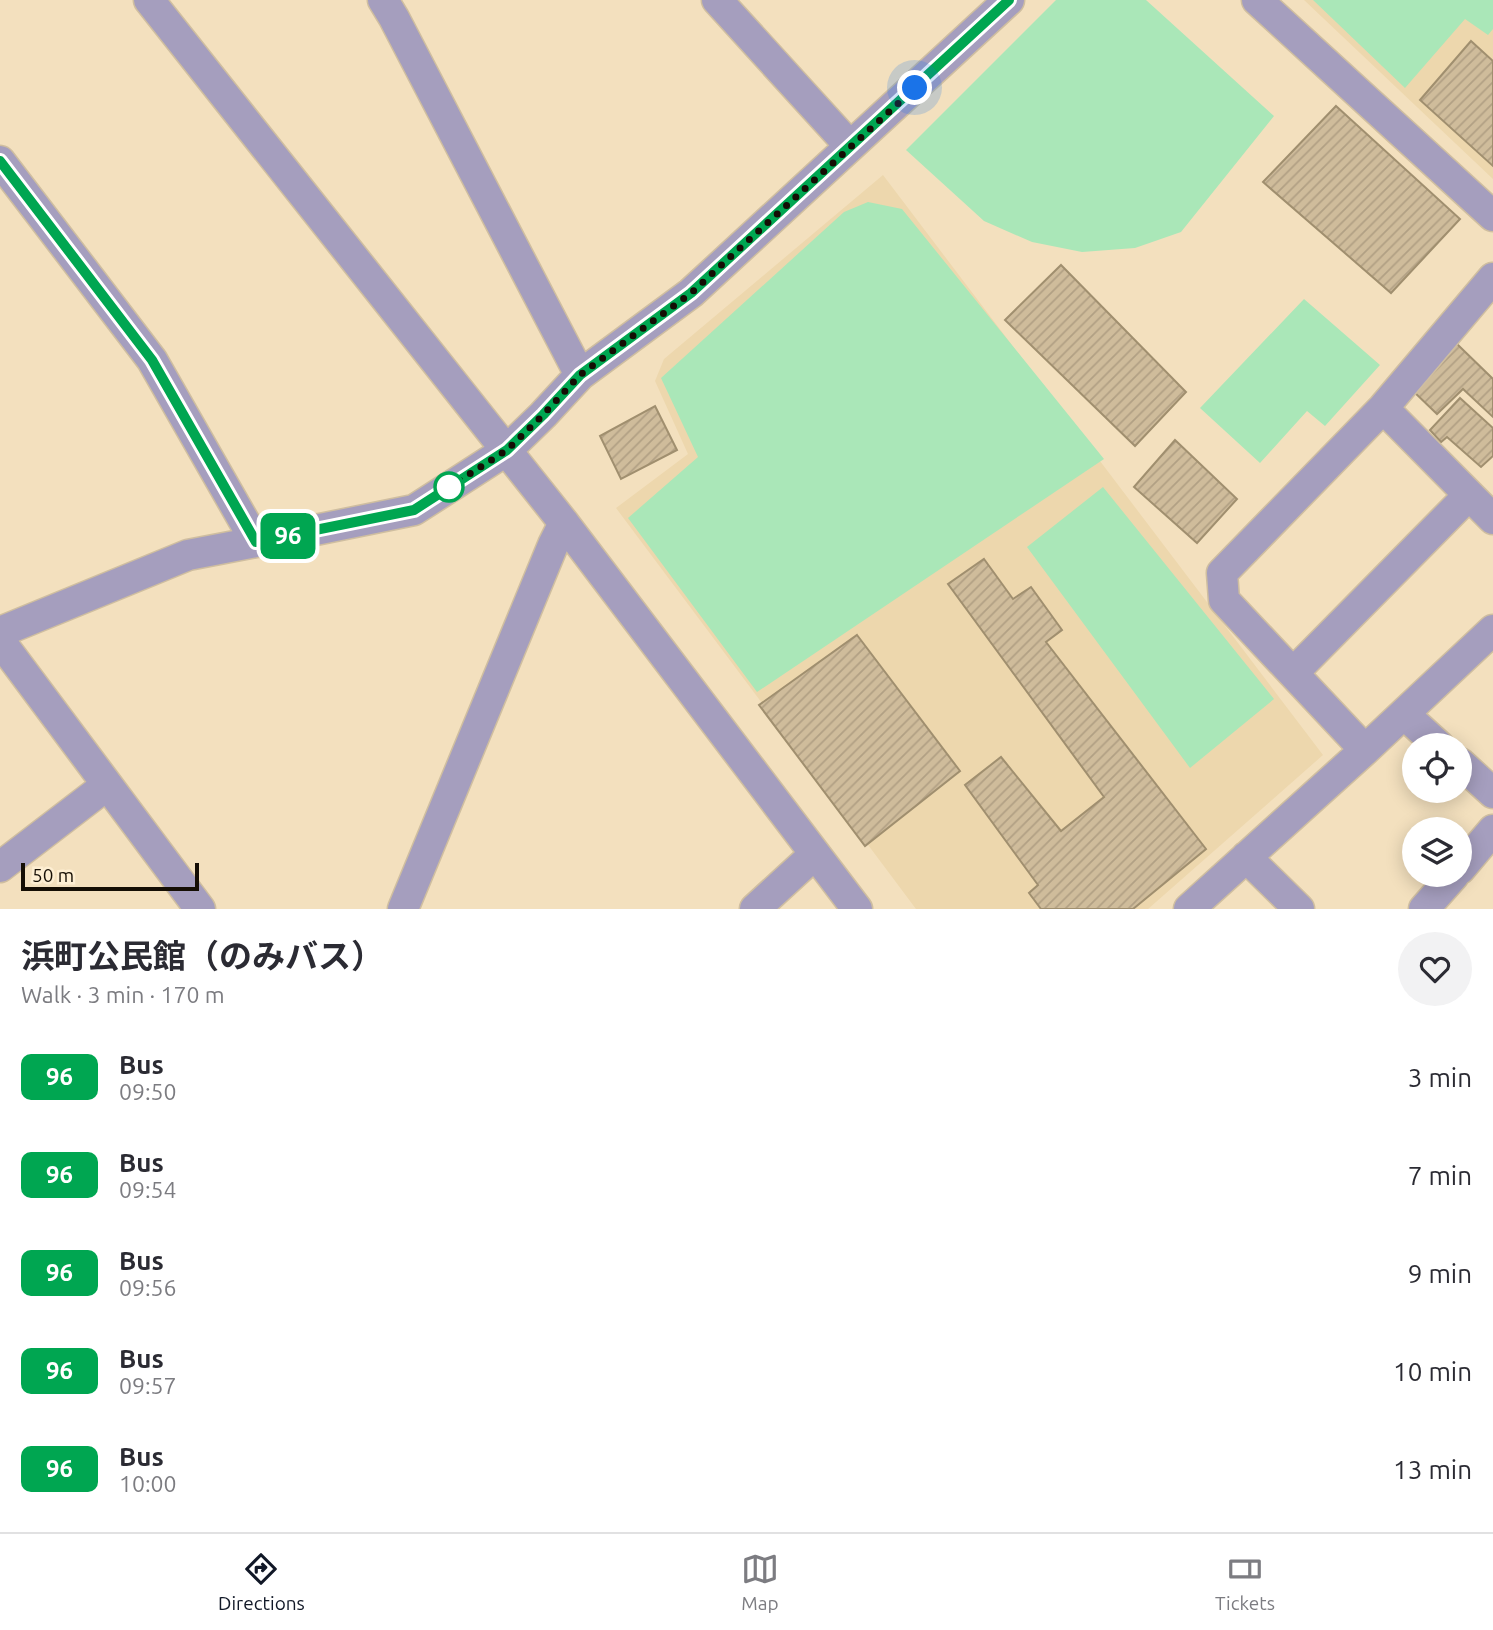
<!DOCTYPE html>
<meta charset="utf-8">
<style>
body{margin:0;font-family:Ubuntu,"Noto Sans JP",sans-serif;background:#f2f2f3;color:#2b2b33;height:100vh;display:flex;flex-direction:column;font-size:26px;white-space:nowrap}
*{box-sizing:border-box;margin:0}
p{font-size:23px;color:#7c7c81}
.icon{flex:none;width:38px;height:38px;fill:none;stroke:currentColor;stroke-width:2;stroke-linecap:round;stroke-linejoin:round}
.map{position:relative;height:909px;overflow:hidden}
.side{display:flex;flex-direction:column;background:#fff;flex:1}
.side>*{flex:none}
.badge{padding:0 14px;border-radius:10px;font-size:24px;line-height:46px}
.tools{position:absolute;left:1402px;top:733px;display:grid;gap:14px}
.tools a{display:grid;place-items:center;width:70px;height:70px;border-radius:50%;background:#fff;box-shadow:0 4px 18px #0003;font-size:35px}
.scale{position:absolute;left:21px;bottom:18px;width:178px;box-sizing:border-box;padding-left:7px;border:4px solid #150e04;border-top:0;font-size:19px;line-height:24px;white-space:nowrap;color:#150e04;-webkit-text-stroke:5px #fdeed2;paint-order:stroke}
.you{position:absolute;width:35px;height:35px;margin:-18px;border:5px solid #fff;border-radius:50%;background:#1a73e8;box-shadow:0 0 0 10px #1a73e833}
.map>.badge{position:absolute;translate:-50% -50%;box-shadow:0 0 0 4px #fff}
.round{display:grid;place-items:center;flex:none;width:74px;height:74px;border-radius:37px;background:#f2f2f3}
.summary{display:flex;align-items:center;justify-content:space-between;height:119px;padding:0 21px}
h1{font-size:33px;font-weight:700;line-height:52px}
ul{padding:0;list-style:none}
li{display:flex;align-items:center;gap:21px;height:98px;padding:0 21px}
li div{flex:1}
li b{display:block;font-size:26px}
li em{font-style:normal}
li .badge{min-width:77px;font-weight:700;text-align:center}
.tab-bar{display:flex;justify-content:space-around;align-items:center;height:98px;border-top:2px solid #e1e1e2;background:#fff;font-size:19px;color:#7c7c81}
.tab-bar a{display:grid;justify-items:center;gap:4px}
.tab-bar .selected{color:#111827}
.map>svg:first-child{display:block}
</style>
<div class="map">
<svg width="1493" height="909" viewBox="0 0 1493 909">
<defs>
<pattern id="building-hatch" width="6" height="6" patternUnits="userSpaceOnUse" patternTransform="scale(1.75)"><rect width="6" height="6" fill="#cfbc9b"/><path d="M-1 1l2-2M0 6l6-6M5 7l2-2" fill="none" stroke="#b1a084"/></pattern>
</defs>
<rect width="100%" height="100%" fill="#f3e0be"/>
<path fill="#edd7ad" d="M1304 0H1493V179Z
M883 175 1323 755 1148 909H916L616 508 688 454 655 381 664 359Z"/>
<path fill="#aae7b8" d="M1056 0H1146L1274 116 1181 232 1135 248 1082 252 1032 242 984 221 906 150Z
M1313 0H1493V29L1488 35 1465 19 1405 88Z
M868 202 902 209 1104 459 757 692 628 518 698 457 661 378 844 212Z
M1304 299 1380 365 1325 426 1307 411 1260 463 1200 408Z
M1103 487 1274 699 1190 768 1027 547Z"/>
<path fill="url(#building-hatch)" stroke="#a08f6f" stroke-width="2" d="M1471 41 1493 61V166L1420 100Z
M1336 106 1460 219 1391 293 1263 182Z
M1061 265 1186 392 1135 446 1005 320Z
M1457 344 1493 379V417L1463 389 1437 414 1412 390Z
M1460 398 1493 428V456L1481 467 1447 437 1441 442 1430 430Z
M655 406 677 450 621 479 600 436Z
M1175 440 1237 499 1197 543 1134 487Z
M984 559 1013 599 1031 587 1062 630 1046 642 1206 849 1133 909H1041L1029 893 1038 885 965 785 1001 757 1061 831 1104 797 948 584Z
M857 635 960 771 865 846 759 705Z"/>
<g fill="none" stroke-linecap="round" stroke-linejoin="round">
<g stroke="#cfbea0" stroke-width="33">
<path id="minor" d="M149 0 564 523 857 909
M383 0 394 18 580 375
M717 0 850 146
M1257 0 1493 216
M0 161 152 360 256 542
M1383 408 1493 519
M0 632 188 555 256 542 414 510 507 450 543 415 580 375 691 293 1009 0
M0 641 200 909
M1293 673 1469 495
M1404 714 1439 746
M1365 750 1493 630
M1460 763 1493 793
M1246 857 1299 909
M0 867 107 785
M1460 869 1493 830
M403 909 553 545 564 523
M755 909 815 854
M1189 909 1365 750 1224 600 1222 573 1383 408 1493 278
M1424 909 1454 875"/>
</g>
<use href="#minor" stroke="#a59ebe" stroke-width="30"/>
</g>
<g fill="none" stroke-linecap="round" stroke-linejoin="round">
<g stroke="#fff" stroke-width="16">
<path id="line" d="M0 161 152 360 256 542 414 510 507 450 543 415 580 375 691 293 1009 0"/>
</g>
<use href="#line" stroke="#00a651" stroke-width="10"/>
<path stroke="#150e04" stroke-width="7" stroke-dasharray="0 12.6" d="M449 487 507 450 543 415 580 375 691 293 915 88"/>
</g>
<circle fill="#fff" stroke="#00a651" stroke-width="3.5" cx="449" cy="487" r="14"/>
</svg>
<div class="tools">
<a><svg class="icon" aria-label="locate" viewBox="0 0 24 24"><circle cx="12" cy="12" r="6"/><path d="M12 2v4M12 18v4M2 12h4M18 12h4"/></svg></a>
<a><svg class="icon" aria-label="layers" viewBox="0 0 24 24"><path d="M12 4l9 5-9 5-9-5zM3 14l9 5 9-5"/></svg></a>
</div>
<div class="scale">50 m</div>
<div class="you" style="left:915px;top:88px"></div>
<b class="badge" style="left:288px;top:536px;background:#00a651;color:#fff">96</b>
</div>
<section class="side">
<div class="summary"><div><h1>浜町公民館（のみバス）</h1><p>Walk · 3 min · 170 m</p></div><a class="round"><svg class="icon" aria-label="heart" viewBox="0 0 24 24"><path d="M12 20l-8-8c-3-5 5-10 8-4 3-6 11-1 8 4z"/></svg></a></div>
<ul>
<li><span class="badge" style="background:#00a651;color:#fff">96</span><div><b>Bus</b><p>09:50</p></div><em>3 min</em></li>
<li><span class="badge" style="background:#00a651;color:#fff">96</span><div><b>Bus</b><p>09:54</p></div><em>7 min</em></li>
<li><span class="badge" style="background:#00a651;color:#fff">96</span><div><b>Bus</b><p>09:56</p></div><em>9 min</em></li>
<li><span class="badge" style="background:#00a651;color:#fff">96</span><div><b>Bus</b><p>09:57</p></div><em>10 min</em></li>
<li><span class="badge" style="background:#00a651;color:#fff">96</span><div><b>Bus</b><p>10:00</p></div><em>13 min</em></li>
</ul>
</section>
<nav class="tab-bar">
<a class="selected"><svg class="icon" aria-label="directions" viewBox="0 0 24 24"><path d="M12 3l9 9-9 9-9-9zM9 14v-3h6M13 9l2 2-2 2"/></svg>Directions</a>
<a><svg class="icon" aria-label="map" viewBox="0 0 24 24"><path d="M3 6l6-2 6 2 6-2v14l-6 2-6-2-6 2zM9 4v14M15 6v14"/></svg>Map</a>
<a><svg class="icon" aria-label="tickets" viewBox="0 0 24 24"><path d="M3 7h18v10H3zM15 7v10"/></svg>Tickets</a>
</nav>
